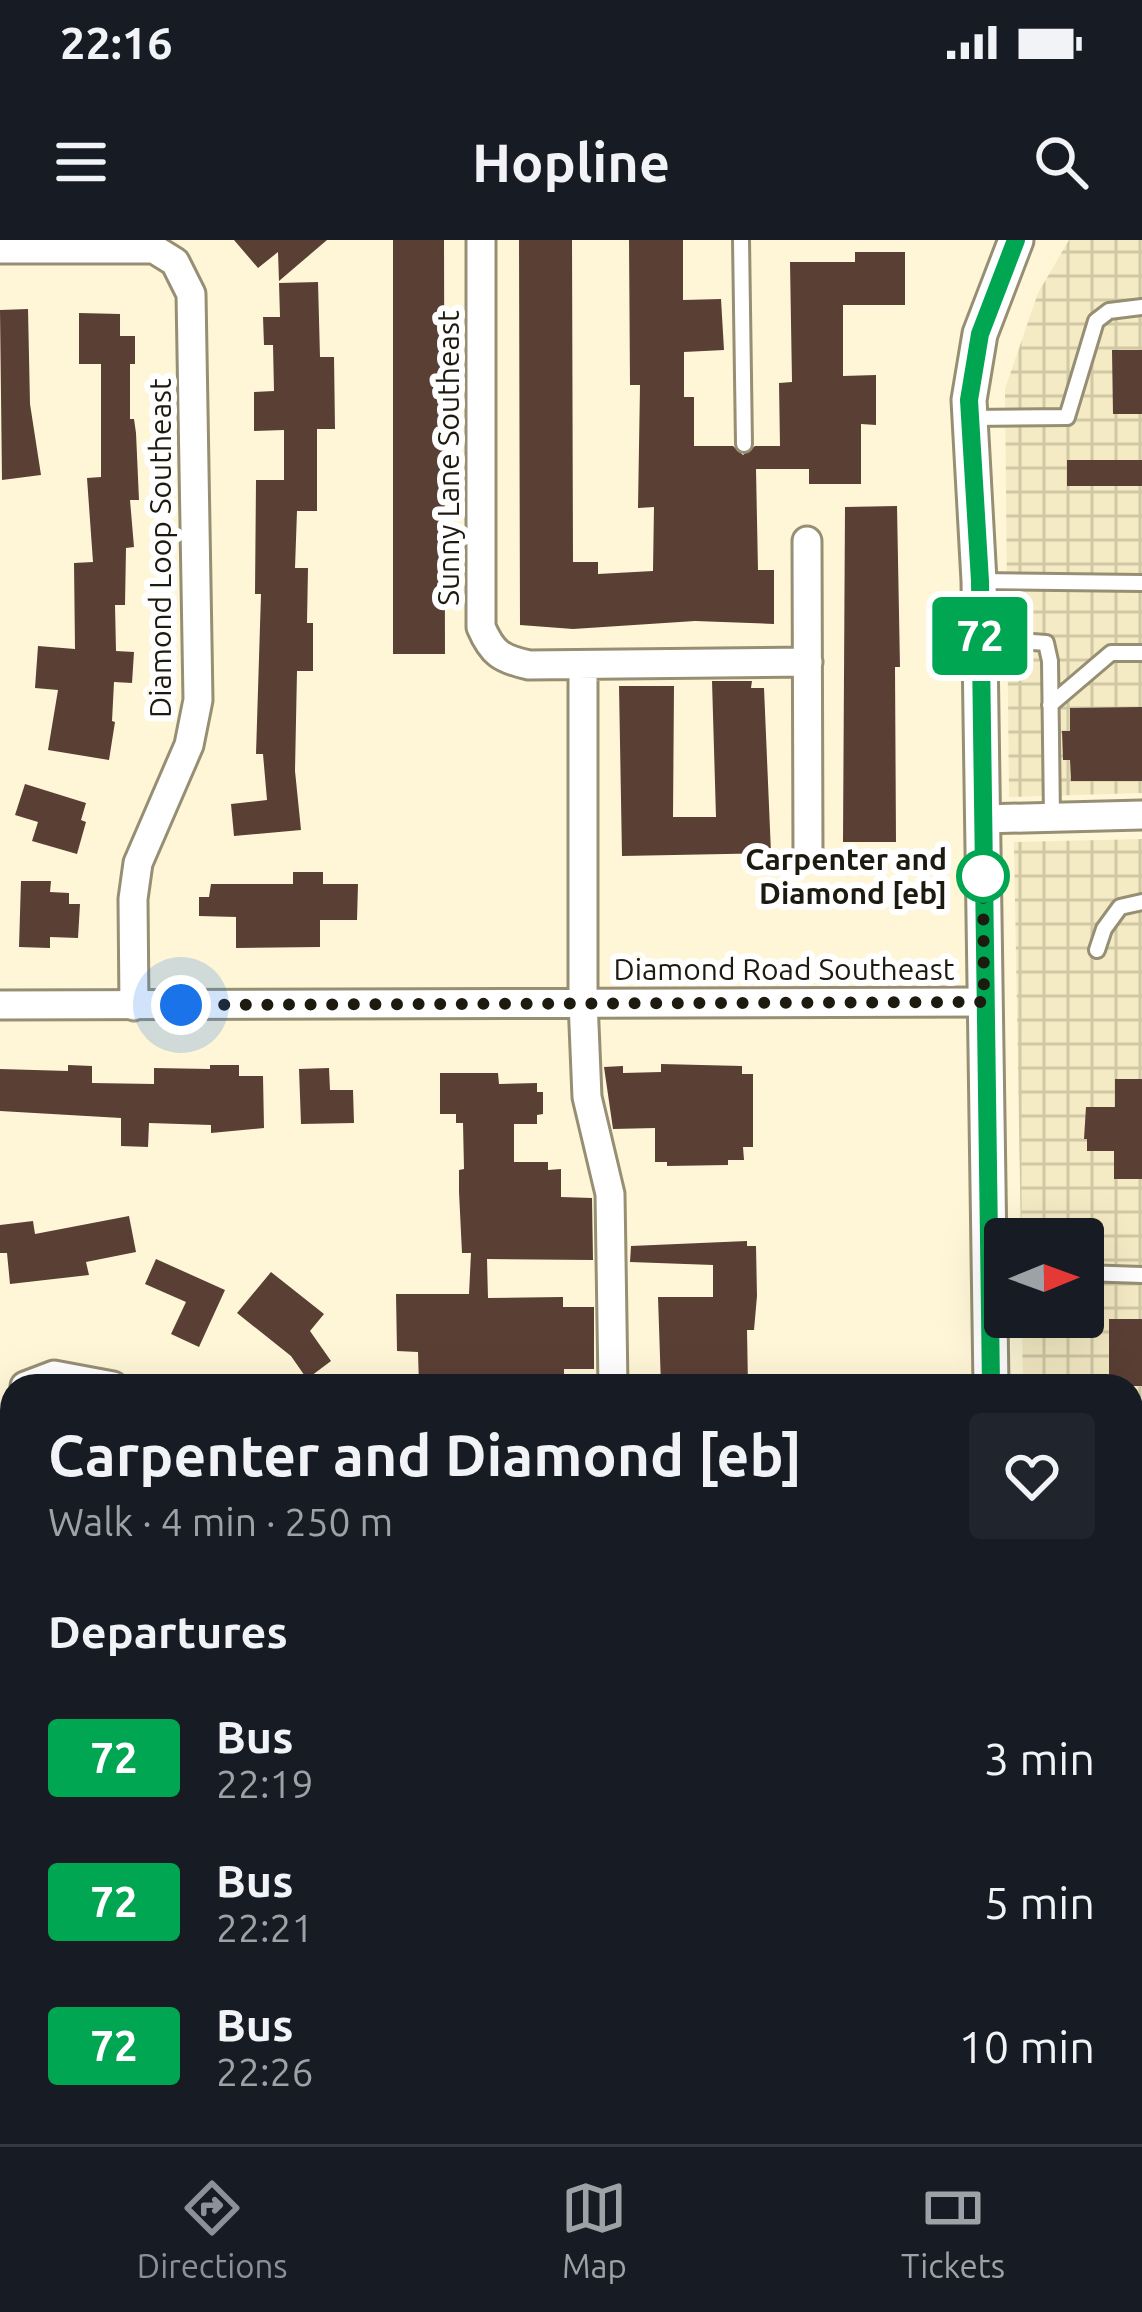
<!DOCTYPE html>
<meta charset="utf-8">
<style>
body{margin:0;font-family:Ubuntu,sans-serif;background:#20242c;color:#f1f3f6;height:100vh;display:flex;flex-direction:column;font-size:45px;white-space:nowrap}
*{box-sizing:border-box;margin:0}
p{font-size:39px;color:#9ea1a6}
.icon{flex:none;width:66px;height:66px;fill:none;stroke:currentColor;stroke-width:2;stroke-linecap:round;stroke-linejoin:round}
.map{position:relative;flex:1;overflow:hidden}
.drawer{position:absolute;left:0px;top:1134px;width:1143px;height:771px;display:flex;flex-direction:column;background:#171b24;border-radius:36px 36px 0 0;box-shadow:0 12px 48px #0002}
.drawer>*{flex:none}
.badge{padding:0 24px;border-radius:9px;font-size:42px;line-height:78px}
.needle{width:78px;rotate:89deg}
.fabs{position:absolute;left:984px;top:978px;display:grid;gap:24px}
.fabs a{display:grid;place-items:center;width:120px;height:120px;border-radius:12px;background:#171b24;box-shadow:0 12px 48px #0002;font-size:60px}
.you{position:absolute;width:60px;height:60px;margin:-30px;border:9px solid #fff;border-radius:50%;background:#1a73e8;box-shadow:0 0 0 18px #1a73e833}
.map>.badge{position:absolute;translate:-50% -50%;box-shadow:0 0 0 6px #fff}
h2{padding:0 48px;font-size:45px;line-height:108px}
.round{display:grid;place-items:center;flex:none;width:126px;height:126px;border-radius:12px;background:#20242c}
.headline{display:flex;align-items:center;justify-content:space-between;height:204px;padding:0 48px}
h1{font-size:57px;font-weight:700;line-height:90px}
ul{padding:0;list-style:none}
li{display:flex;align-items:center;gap:36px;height:144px;padding:0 48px}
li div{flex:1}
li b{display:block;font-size:45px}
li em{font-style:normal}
li .badge{min-width:132px;font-weight:700;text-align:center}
.status{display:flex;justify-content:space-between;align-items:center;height:84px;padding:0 60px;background:#171b24;direction:ltr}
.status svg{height:33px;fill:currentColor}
header{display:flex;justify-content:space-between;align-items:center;height:156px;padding:0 48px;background:#171b24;font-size:54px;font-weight:700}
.dock{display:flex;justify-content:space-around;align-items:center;height:168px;border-top:3px solid #363941;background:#171b24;font-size:33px;color:#9ea1a6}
.dock a{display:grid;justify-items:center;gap:6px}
.dock .on{color:#8c9099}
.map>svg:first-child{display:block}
</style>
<div class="status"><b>22:16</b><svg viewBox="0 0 49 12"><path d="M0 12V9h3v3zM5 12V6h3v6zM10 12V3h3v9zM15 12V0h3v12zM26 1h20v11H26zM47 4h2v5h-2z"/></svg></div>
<header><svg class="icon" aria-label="menu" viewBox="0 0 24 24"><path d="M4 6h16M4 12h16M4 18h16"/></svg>Hopline<svg class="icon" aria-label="search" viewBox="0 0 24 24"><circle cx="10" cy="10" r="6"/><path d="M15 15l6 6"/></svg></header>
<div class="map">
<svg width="1142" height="1904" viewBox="0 0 1142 1904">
<defs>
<pattern id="industrial-grid" width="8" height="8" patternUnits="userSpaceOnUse" patternTransform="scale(3)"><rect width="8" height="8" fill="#f4eac3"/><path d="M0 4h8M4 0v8" fill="none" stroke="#d1c8a6"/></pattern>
</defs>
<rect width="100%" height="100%" fill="#fef6d6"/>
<path fill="url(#industrial-grid)" d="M1069 0H1142V553L1009 557 1005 149 1038 53Z
M1142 599V1904H1030V1893H1131V1146H1023L1022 1077H1083V999H1021L1014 602Z"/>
<path fill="#5a3f35" d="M234 0H327L279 41 278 12 258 28Z
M393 0H444L445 414H393Z
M519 0H572L573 322H598V334L653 331 654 267 638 268 640 145H630L629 0H683V60L721 59 724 110 684 112V157H694V206H733L743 215 755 206H780L779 143 792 142 790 22H855V12H905V65H843V136L876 135V185L861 184V244H809V229H756L758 330H774V384L695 381 573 389 520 385Z
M318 42 320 117H334L335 189H317V271H297L295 328H308L307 383H313V431H297L295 531 301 590 234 596 231 564 267 560 263 514H256L261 354H255L256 240H284V190L254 191V152L274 151 273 105H264L263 77H280L279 43Z
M28 69 30 164 41 235 2 240 0 70Z
M79 73 120 74V96H135V124H130V179H134L136 193 139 260H130L134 307 126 308 125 365H115L116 411 134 412 132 443 114 442 112 481 115 482 109 520 48 510 58 450 35 448 38 406 75 409 74 323 93 322 87 238 101 237V124H79Z
M1112 110H1142V174H1113Z
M1067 220H1142V246H1067Z
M897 266 900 427H895L896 602H843L845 267Z
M712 441H752L751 448H764L771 613 622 616 619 446H674L673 577H716Z
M1142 467V541H1071L1070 520H1063L1062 491H1070V468Z
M25 544 86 563 81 580 86 582 77 614 32 601 38 582 15 575Z
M293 632H323V644H358L357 680H320V707L236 708V677L199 676V657H209L211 644H293Z
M21 641H51L50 652 69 653V664H80L78 698 50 697V708L19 707Z
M661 824 742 826V834H753V907H743L744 920H728V925L667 926V922H655V888L613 889 604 827 623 826V833L661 832Z
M68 825 92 826V843L154 844V828L210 829V825H239V836H263L264 888 211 893V885L149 883 148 907 121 906V878L0 871V829L68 831Z
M329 828 330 850H353L354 883 301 884 299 829Z
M440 833H498L499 844 537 843V852H543V874L537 875V884H514V922H548V930L561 929V957L592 958 593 1020 487 1019 488 1058 563 1057V1067H594V1129H564V1146H419L418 1112 397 1111 396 1054H469L471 1013H462L459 952V930L464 929 463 883H456V874H440Z
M1115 839H1142V939H1114V911H1087V899H1084L1086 867H1115Z
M129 976 136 1012 86 1022 89 1035 10 1044 7 1013H0V985L33 981 35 994Z
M747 1001V1006H756L757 1056 754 1090H747L748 1146H661L658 1057H713V1025L630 1022 631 1006Z
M156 1019 225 1050 199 1107 171 1094 186 1062 145 1044Z
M271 1032 324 1074 310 1091 331 1121 307 1139 291 1116 237 1073Z
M1109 1079H1142V1146H1109Z"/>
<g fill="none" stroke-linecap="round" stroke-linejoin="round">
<g stroke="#968f73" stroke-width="20">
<path id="service" d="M741 0 744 204
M970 178 1067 177 1096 81 1109 71 1142 67
M979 341 1142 343
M980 398 1046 403 1050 421 1052 577
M1050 465 1111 413H1142
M1097 710 1104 689 1120 667 1142 662
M1083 1033 1142 1035
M1131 1326H1142
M1131 1391H1142
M1131 1877H1142"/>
</g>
<g stroke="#968f73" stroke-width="33">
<path id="minor" d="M481 0V387C492 413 501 419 529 425L808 422
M0 9H154L175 22 191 54 198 460 189 505 138 623 133 659 134 766
M807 301 808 613
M583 425V761L587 857 610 954 613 1146
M982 579 1142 575
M0 765 984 762
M25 1146 54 1135 113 1146
M0 1749 12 1742
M0 1794 12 1788
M179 1893 181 1904"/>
</g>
<g stroke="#968f73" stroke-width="39">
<path id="tertiary" d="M991 1146 979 341 969 160 980 94 1016 0
M993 1893V1904"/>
</g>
<use href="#service" stroke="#fff" stroke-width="14"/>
<use href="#minor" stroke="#fff" stroke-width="27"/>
<use href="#tertiary" stroke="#fff" stroke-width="33"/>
</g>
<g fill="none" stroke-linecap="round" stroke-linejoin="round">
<g stroke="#fff" stroke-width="27">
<path id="line" d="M991 1146 980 341 969 160 980 94 1016 0"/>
</g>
<use href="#line" stroke="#00a651" stroke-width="18"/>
<path stroke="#1d1a0f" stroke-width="12" stroke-dasharray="0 21.6" d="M181 765 984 762 983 624V636"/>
</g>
<circle fill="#fff" stroke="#00a651" stroke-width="6" cx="983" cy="636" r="24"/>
<g text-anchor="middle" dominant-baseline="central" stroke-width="12" stroke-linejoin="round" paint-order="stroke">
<g font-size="30" fill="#1d1a0f" stroke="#fff">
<text transform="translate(448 218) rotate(-90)">Sunny Lane Southeast</text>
<text transform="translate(160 308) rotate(-90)">Diamond Loop Southeast</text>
<text x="784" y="729">Diamond Road Southeast</text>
</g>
<g font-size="30" font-weight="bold" fill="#1d1a0f" stroke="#fff" text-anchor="end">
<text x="947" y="619">Carpenter and<tspan x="947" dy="34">Diamond [eb]</tspan></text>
</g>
</g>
</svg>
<div class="fabs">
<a><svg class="needle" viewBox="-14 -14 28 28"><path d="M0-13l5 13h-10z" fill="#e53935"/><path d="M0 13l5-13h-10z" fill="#9ea1a6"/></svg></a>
</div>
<div class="you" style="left:181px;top:765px"></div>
<b class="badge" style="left:980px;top:396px;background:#00a651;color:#fff">72</b>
<section class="drawer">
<div class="headline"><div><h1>Carpenter and Diamond [eb]</h1><p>Walk · 4 min · 250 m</p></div><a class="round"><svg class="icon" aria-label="heart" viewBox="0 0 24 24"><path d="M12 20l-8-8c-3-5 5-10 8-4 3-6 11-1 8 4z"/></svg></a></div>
<h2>Departures</h2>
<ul>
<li><span class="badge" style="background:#00a651;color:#fff">72</span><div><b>Bus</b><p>22:19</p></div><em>3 min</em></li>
<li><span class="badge" style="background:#00a651;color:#fff">72</span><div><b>Bus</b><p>22:21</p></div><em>5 min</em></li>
<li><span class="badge" style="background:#00a651;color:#fff">72</span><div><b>Bus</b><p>22:26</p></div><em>10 min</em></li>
</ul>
</section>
</div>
<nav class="dock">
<a class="on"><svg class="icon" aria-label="directions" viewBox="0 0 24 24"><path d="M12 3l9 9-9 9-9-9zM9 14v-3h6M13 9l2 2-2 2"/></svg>Directions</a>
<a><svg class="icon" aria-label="map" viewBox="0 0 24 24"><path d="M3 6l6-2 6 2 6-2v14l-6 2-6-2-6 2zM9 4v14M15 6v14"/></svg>Map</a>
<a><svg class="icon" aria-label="tickets" viewBox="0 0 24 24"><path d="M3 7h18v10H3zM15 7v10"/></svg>Tickets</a>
</nav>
